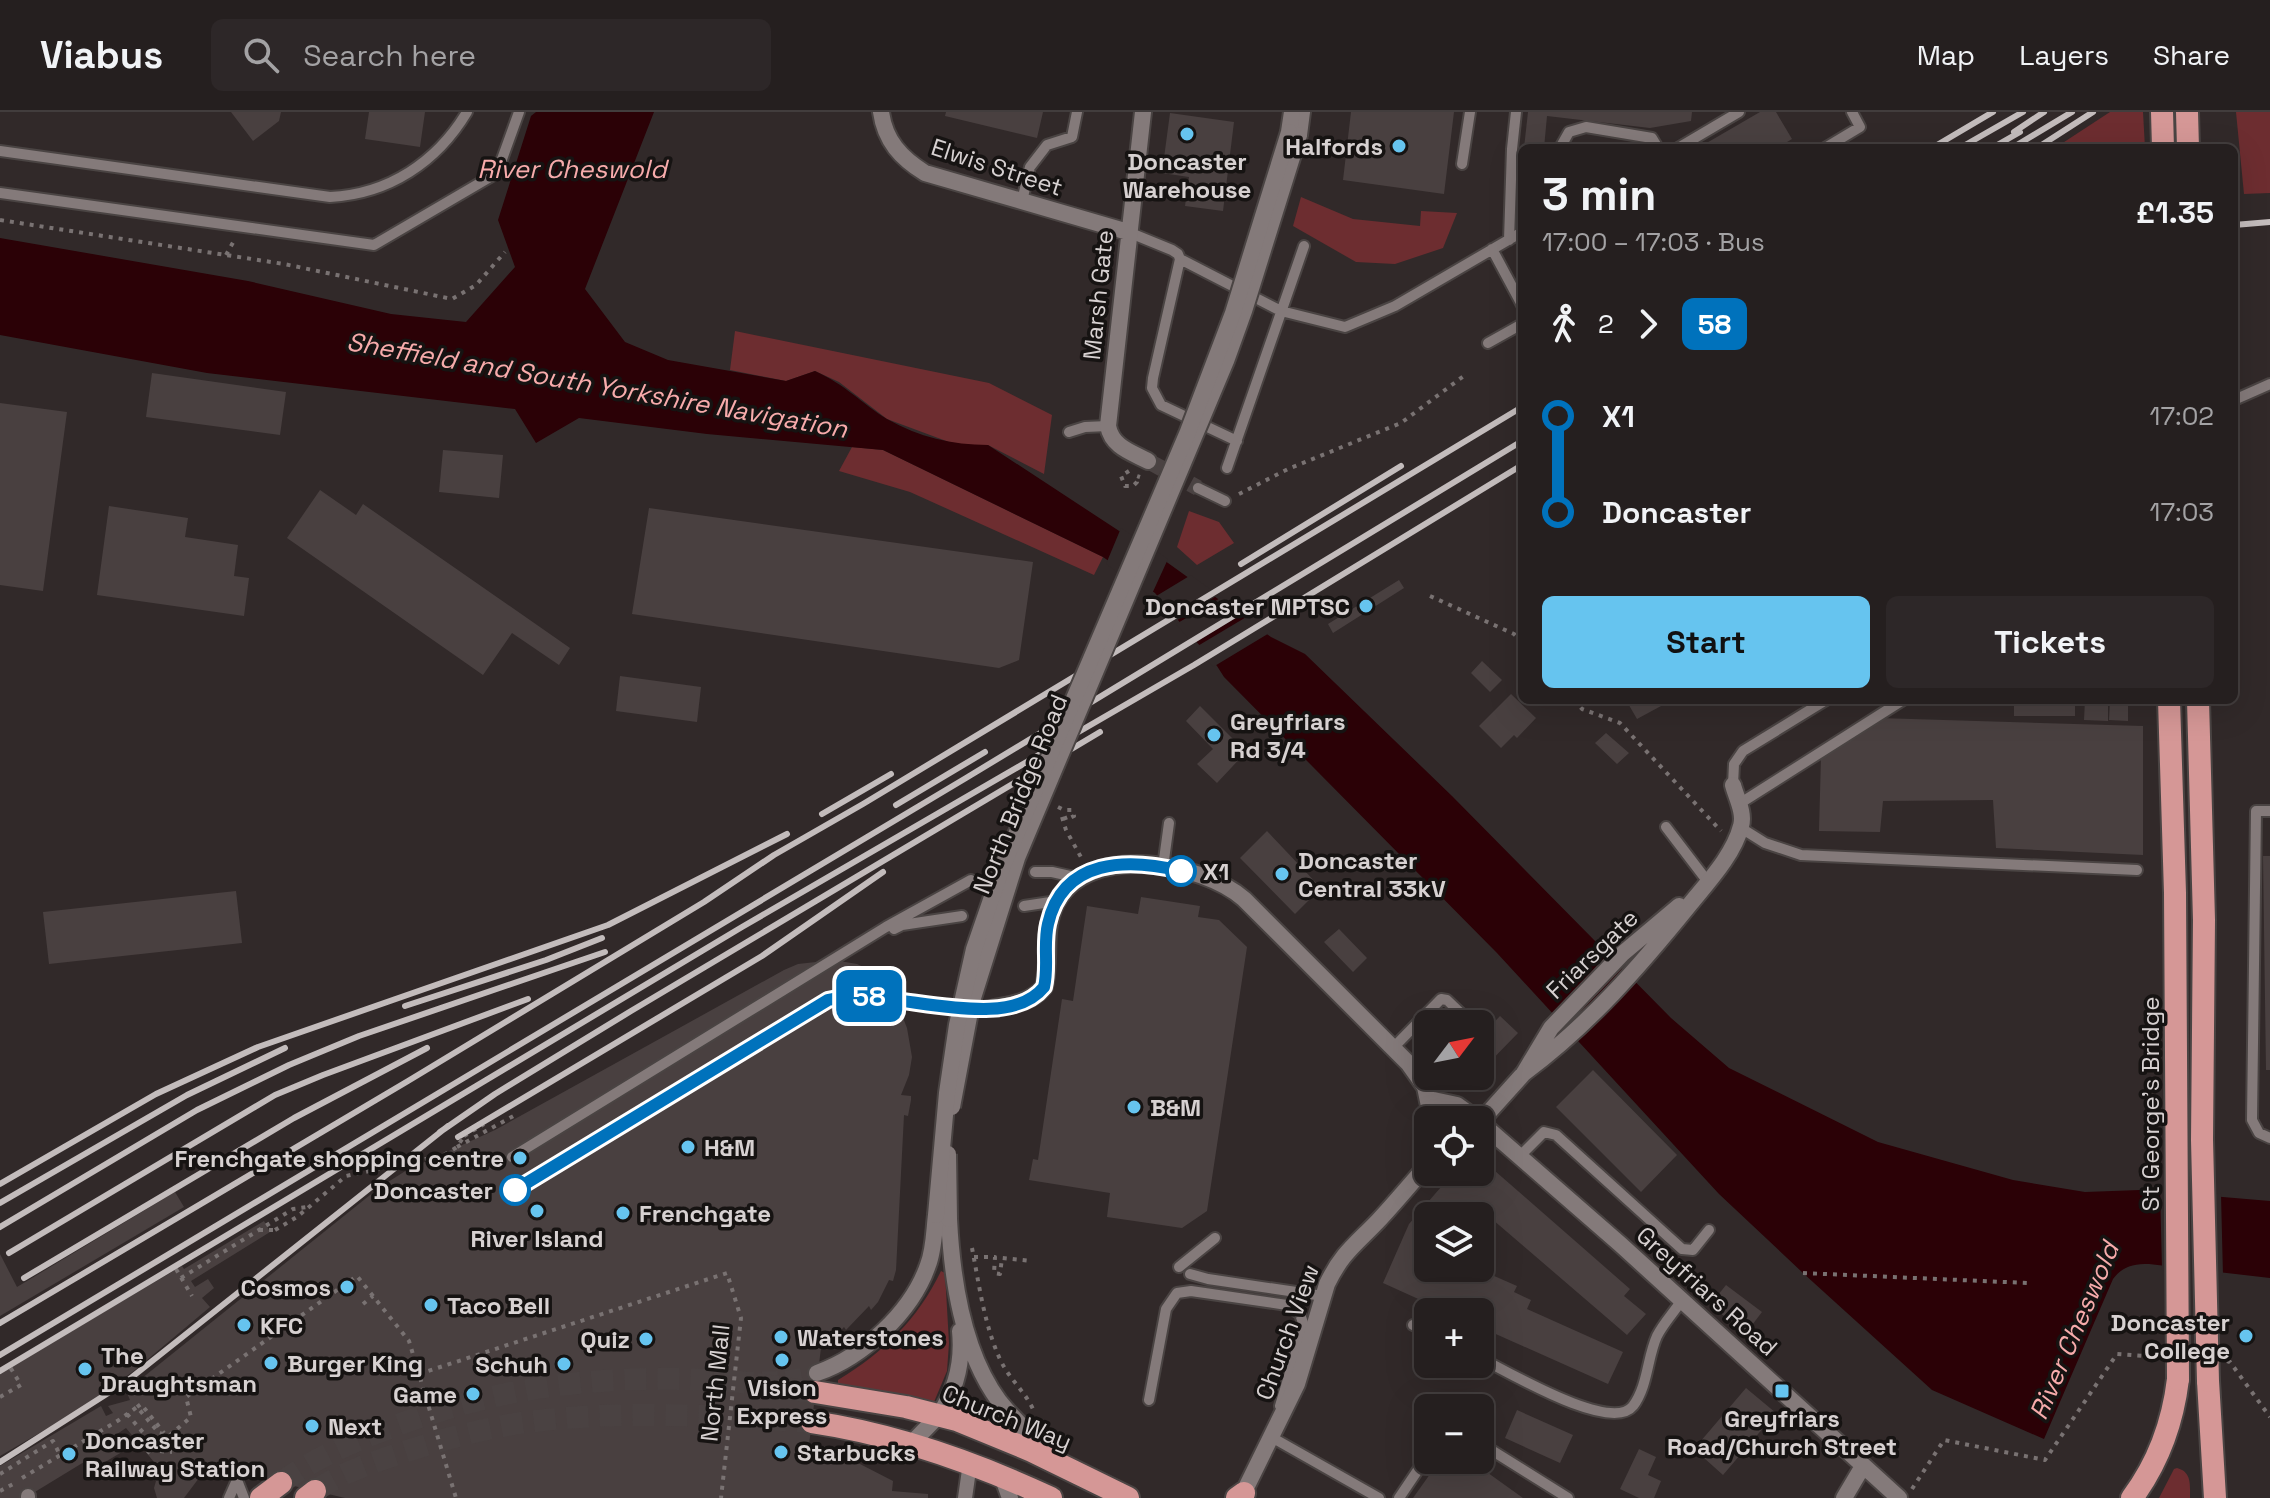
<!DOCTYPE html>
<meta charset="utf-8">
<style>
body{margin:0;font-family:"Space Grotesk",sans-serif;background:#2d2728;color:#f1f3f6;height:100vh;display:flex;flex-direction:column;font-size:30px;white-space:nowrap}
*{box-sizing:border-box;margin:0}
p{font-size:26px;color:#a3a2a4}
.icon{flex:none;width:44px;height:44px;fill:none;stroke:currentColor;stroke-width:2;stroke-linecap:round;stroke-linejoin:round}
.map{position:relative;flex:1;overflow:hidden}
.details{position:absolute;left:1518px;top:32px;width:720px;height:560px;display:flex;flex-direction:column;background:#251f1f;border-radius:12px;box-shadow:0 8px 32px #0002,0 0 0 2px #423d3d}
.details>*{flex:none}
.badge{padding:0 16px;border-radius:12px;font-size:28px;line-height:52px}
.needle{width:52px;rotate:58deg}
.buttons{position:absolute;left:1414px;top:898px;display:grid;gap:16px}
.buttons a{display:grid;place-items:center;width:80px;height:80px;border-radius:12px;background:#251f1f;box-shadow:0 8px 32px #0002,0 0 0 2px #423d3d;font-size:40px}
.map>.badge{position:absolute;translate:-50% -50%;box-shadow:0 0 0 4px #fff}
.legs{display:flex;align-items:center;gap:12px;height:88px;padding:0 24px;font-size:26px}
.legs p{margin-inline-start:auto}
.head{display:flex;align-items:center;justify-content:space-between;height:136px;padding:0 24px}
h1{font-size:44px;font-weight:700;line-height:60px}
.cta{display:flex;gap:16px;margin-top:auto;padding:16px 24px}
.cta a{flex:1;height:92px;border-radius:12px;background:#66c4ef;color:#111;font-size:32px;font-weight:700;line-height:92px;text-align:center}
.cta a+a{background:#2d2728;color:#f1f3f6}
ul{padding:0 24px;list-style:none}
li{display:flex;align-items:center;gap:28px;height:96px;font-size:30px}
li i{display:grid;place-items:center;width:12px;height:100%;margin:0 10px;background:currentColor}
li i::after{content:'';width:20px;height:20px;margin:-10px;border:6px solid;border-radius:50%;background:#251f1f}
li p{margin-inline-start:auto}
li:first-child i{background:linear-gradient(#0000 50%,currentColor 0)}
li:last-child i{background:linear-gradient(currentColor 50%,#0000 0)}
header{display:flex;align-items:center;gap:48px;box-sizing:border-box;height:112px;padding:0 40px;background:#251f1f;border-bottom:2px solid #423d3d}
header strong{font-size:38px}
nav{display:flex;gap:44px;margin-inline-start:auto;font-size:28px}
.search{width:560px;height:72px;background:#2d2728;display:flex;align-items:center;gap:20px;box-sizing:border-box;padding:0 28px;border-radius:12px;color:#a3a2a4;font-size:30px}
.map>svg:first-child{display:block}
</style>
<header>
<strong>Viabus</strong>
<div class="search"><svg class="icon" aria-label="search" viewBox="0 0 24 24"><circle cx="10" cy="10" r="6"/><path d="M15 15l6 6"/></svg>Search here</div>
<nav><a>Map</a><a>Layers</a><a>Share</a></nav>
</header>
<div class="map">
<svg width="2270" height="1386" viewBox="0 0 2270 1386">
<rect width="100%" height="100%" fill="#312929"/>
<path fill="#6d2d30" d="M2110 0H2143L2145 36H2055Z
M2236 0H2270V81L2244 82Z
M1301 85 1353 107 1420 114 1421 99 1457 101 1443 136 1395 152 1356 150 1293 114Z
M735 219 989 271 1052 303 1044 362 988 333H957L887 307 839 270 815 259 786 269 730 258Z
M852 335 883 338 1103 445 1094 463 910 380 839 359Z
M1189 399 1219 410 1234 431 1197 453 1177 435Z
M941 1159 945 1161 949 1231 947 1259 934 1290 838 1272V1268C884 1240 918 1207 941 1159Z
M2177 1356C2192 1360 2190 1373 2190 1386H2159L2174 1357Z"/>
<path fill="#2b0106" d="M536 0H654L585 177 625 230 668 248 786 269 815 259C846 273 861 291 887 307 919 325 952 333 988 333L1168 451 1271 525 1305 542 1452 684 1671 906 1729 956 1878 1030 2013 1068 2085 1080 2140 1078 2270 1089V1166L2149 1152C2133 1152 2123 1154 2113 1167L2044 1327 1932 1278 1803 1161 1719 1082 1497 841 1224 565 1217 554 1155 481 1103 445 883 338 707 322 579 306 536 331 515 297 207 261 0 223V126L248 169 391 202 466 210 515 155 498 108 531 4Z"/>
<path fill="#312929" d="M1121 416 1168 447 1151 484 1106 452Z
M1191 463 1218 483 1174 510 1153 486Z
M1222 485 1244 501 1193 532 1176 512Z
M1248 504 1271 520 1213 555 1196 535Z
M2160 1076 2221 1082 2223 1164 2162 1158Z"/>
<path fill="#494040" d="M231 0H281L279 9 253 29Z
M369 0H425L420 35 365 27Z
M946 0H1043L1037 26 945 4Z
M1351 0H1454L1444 82 1343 68Z
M1528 0H1692L1691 9 1650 16 1547 4 1544 36H1524Z
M1760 0H1776L1792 27 1777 36H1698Z
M1170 1 1234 10 1223 99 1185 94 1189 65 1162 61Z
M152 261 286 280 280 323 146 305Z
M0 291 67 300 43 479 0 473Z
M443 338 503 343 499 386 439 380Z
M320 378 356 403 363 392 570 536 559 553 512 521 483 563 287 426Z
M109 394 188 406 185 425 238 433 234 464 249 466 244 504 97 483Z
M649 396 1033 450 1019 548 999 556 632 502Z
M1399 468 1404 476 1333 521 1328 512Z
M1482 549 1502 568 1490 580 1471 561Z
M620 564 701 575 697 610 616 599Z
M1511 582 1536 606 1517 626 1514 623 1501 636 1479 614Z
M1626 588H1658L1661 594 1637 607Z
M2014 588H2075V604H2014Z
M2085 588H2108V609L2084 608Z
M2110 588H2128V609L2109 608Z
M1200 594 1246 640 1217 671 1197 652 1213 637 1186 609Z
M1879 606 2143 614V743L1996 736 1993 688 1883 689 1880 720 1819 719 1821 645Z
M1606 621 1629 641 1617 652 1595 631Z
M1267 719 1321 776 1295 802 1240 746Z
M2263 744H2270V958H2266Z
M236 779 242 831 49 852 43 800Z
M1141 785 1200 794 1198 805 1219 808 1247 835 1207 1099 1182 1116 1107 1105 1110 1081 1029 1068 1033 1047 1038 1048 1062 887 1073 889 1087 794 1138 802Z
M1339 817 1367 846 1353 860 1324 830Z
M834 848 857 852 870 858 881 867 896 888 907 916 912 945 909 963 901 983 911 984V988L908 1004 904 1003 896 1158 893 1169 889 1168 878 1190 871 1198 869 1194 846 1218 844 1215 824 1236H821L809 1333 825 1334 893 1369 892 1379 928 1382V1386H345L201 1352 199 1366 184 1386H157L154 1376 156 1369 151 1365 148 1357 154 1350 126 1316 117 1322 127 1337 95 1356 89 1347 25 1386H0V1354L101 1294 106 1304 113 1301 108 1294 130 1288 126 1279 380 1075 407 1058 495 1018 784 858 798 852Z
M1500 904 1518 921 1480 960V925Z
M1593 958 1677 1043 1641 1080 1556 995Z
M1495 1059 1630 1177 1624 1184 1646 1202 1627 1223 1471 1089 1458 1104H1428V1156H1476L1517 1174 1514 1180 1531 1188 1527 1197 1623 1240 1608 1272 1480 1215V1200H1447L1383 1171 1409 1112 1454 1060H1479L1488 1067Z
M175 1080 184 1095 0 1204V1142L17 1175Z
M264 1109 270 1120 191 1169 195 1175 208 1167 214 1176 202 1186 210 1195 135 1258 81 1297 0 1344V1261L182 1154 184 1157Z
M1726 1173 1762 1200 1746 1221 1710 1193Z
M1746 1276 1776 1301 1723 1363 1694 1337Z
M1517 1298 1573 1323 1560 1351 1505 1326Z
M1639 1337 1656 1345 1648 1363 1661 1369 1654 1386H1639L1620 1377Z
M1440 1348H1470L1523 1386H1413Z"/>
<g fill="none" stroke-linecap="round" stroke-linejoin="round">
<path stroke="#4a4242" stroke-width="16" stroke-dasharray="16 8" stroke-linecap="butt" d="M1148 349 1198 376"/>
<path stroke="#4a4242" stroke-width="16" stroke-dasharray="16 8" stroke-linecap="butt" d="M714 1268 784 1267 817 1261"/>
<path stroke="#4a4242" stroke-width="22" stroke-dasharray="22 11" stroke-linecap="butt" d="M281 1371C314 1346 356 1328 395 1314 502 1274 599 1263 712 1268 746 1269 781 1276 815 1280
M315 1379C344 1359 377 1349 410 1338 451 1325 493 1314 536 1309 627 1298 720 1304 812 1310"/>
<g stroke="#4a4443" stroke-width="14">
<path id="service" d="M1560 36 1569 20 1586 15 1652 26 1658 36
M1678 36 1739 0
M1825 36 1860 15 1852 0
M0 39 330 85C389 82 437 50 467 0
M1462 52 1470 0
M0 81 374 133 497 61 519 0
M1022 89 1030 55 1047 33 1072 25 1077 0
M1128 120 1172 138 1178 142 1180 147 1153 266 1152 276 1161 293 1237 329
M1509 128 1512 37 1516 0
M1492 137 1522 193
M1180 147 1281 199 1345 215 1395 194 1522 120
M1488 231 1522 212
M2234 288 2270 272
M1069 320 1085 315 1108 314
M1227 356 1304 134
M1198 376 1225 389
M1733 673 1734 652 1743 639 1826 588
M1739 692 1903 588
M2270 699H2256L2252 1008 2259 1021 2270 1026
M1666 715 1708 770
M1741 716 1765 731 1801 743 2137 758
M1163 755 1169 711
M1035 760H1052L1079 766
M1024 794 1057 789
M894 817 902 813 962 804
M895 888 937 895
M1393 936 1441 887 1447 888 1469 909
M1520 1044 1544 1020 1556 1023 1682 1137 1693 1138 1709 1118
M512 1045 886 815 971 768
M1179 1155 1215 1126
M1190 1162 1208 1167 1323 1184
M1413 1213 1428 1220
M1480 1246C1505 1258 1611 1322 1633 1294 1648 1274 1647 1246 1657 1224 1663 1212 1674 1200 1682 1188
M1149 1288 1166 1197 1177 1181 1191 1179 1287 1193 1300 1202 1304 1214 1280 1294
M1274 1321 1273 1326 1379 1386
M1480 1331 1568 1386
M237 1368 244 1386
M229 1386 237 1368
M1399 1386 1428 1343"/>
</g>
<g stroke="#4a4443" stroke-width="18">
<path id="pedestrian" d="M28 1384V1386
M965 1386 970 1351"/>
</g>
<g stroke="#4a4443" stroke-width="20">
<path id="minor" d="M881 0C885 29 901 46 925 61L1128 120
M1143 0 1108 314C1112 335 1131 340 1148 349
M1299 23 1302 0
M994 896C1012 893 1032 890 1044 875 1051 846 1042 818 1056 791 1088 730 1202 750 1244 787L1408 951 1425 975 1432 1008
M1524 961C1589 913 1640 854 1691 791 1709 769 1734 742 1741 714 1745 701 1736 685 1733 673
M1429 987 1457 993 1478 1008
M1480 1010 1620 1132 1899 1386
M1480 1010 1524 961 1551 916 1622 842 1679 794
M949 1107C952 1167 962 1239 999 1289 1015 1309 1036 1328 1056 1344
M939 1303C956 1278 963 1249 960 1219
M1002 1364 1010 1386
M1241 1386 1297 1272 1327 1172C1342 1141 1355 1133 1378 1109 1393 1093 1408 1075 1423 1058L1428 1048
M1844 1386 1863 1354"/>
</g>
<g stroke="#4a4443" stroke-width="20">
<path id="tertiary" d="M1289 20 1292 0
M817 1261C863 1245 912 1200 928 1153 934 1138 934 1119 936 1103
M910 1333 939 1303"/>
</g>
<g stroke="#4a4443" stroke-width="26">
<path id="trunk" d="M2162 0 2163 36
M2187 0 2188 36
M2208 1269 2215 1386
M815 1280 906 1295 957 1308 1032 1339 1128 1386
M812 1310C894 1322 976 1351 1051 1386
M261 1386 281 1371
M306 1386 315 1379
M1237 1386 1244 1381
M2132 1386C2158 1351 2173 1309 2178 1267"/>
</g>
<path stroke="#797272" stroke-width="4" stroke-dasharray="4 6" stroke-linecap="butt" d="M0 108 284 152 452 187 476 173 505 140
M226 143 235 127
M1129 359 1121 364 1125 374H1133L1137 370V364L1140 365
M1239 382 1288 357 1401 311 1465 263
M1430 484 1514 522 1522 530
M1574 588 1582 597 1620 611 1721 719
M1058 695 1064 698H1072L1074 704 1066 708 1063 700
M1062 705 1066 718 1082 747
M464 1024 484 1012
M457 1035 517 1002
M259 1118H275
M972 1136C979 1172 984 1211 999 1245 1008 1266 1024 1278 1033 1297
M974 1145H995L994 1161 1000 1162 1002 1146 1032 1149
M176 1157 192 1184
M1803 1161 2027 1171
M181 1166 293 1097 307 1095
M347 1175 351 1179
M363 1192 373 1184
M2227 1249 2230 1250 2270 1305
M419 1262 727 1161 741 1206 721 1386
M0 1285 21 1273 10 1255
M137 1295 141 1292 164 1321
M127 1302 159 1339 172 1340
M147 1341 168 1324
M0 1362 53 1329 60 1343
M22 1366 119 1308 137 1295 159 1321 170 1323 191 1305 186 1285 357 1164 409 1229 456 1386
M1912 1377 1944 1328 2045 1348 2117 1242 2158 1245
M0 1379 15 1371"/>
<use href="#service" stroke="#847a7a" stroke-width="10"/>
<use href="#pedestrian" stroke="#847a7a" stroke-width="14"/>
<use href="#minor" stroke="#847a7a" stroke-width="16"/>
<use href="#tertiary" stroke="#847a7a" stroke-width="16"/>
<use href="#trunk" stroke="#d59796" stroke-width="22"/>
<path stroke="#c3bcbc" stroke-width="6" d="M2014 20 2044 0
M1932 36 1993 0
M1960 36 2023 0
M1992 36 2020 20
M2012 36 2072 0
M2037 36 2093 0
M2234 113 2270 110
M1241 452 1401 354
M896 693 985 640
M822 702 891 662
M405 894 546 848 602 826
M440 1020 495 982 631 899 1100 620
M458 1025 762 844 883 760
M0 1072 156 982 258 935 608 813 787 722
M0 1091 187 983 285 936
M0 1115 197 998 289 953 359 924 605 840
M9 1141 275 983 323 963 528 887
M24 1166 294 1006 427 936
M0 1211 408 969 704 790 774 743 863 692 1522 295
M0 1243 966 666 1522 329
M0 1259 742 815 1194 553 1522 353
M0 1350 127 1269 448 1014"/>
<g stroke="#4a4443" stroke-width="20" stroke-linecap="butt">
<path id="minor-bridge" d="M952 995 972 889 1017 746 1226 249 1244 199 1299 23
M948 1042 949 1107"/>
</g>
<g stroke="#4a4443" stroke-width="20" stroke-linecap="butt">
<path id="tertiary-bridge" d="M936 1103 947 981 957 913 974 837 1003 753 1187 322 1233 201 1289 20"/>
</g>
<g stroke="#4a4443" stroke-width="26" stroke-linecap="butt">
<path id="trunk-bridge" d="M2169 588 2175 781 2178 1267
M2198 588 2204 808 2202 1028 2208 1269"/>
</g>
<path stroke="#797272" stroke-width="4" stroke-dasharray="4 6" stroke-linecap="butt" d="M275 1118 297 1105 346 1064 444 1043 457 1035 464 1024"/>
<use href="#minor-bridge" stroke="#847a7a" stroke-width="16"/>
<use href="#tertiary-bridge" stroke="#847a7a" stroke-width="16"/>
<use href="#trunk-bridge" stroke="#d59796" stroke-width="22"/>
</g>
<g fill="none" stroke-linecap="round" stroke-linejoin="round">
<g stroke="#fff" stroke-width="18">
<path id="line-1" d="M515 1078 828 888C884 872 1004 925 1044 875 1049 855 1043 833 1048 812 1063 746 1128 746 1181 759"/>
</g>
<use href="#line-1" stroke="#0072bc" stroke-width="12"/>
</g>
<g fill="#66c4ef" stroke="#161312" stroke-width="3">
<circle cx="1187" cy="22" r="8"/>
<circle cx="1399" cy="34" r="8"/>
<circle cx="1366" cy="494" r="8"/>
<circle cx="1214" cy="623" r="8"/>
<circle cx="1282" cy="762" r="8"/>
<circle cx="1134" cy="995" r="8"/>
<circle cx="688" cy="1035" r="8"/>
<circle cx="520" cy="1046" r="8"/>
<circle cx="537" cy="1099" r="8"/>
<circle cx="623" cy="1101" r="8"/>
<circle cx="347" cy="1175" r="8"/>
<circle cx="431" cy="1193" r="8"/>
<circle cx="244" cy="1213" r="8"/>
<circle cx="2246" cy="1224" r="8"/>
<circle cx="781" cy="1225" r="8"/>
<circle cx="646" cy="1227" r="8"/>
<circle cx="782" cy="1248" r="8"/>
<circle cx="271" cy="1251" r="8"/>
<circle cx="564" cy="1252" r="8"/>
<circle cx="85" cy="1257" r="8"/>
<rect x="1774" y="1271" width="16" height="16" rx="4"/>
<circle cx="473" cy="1282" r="8"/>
<circle cx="312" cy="1314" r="8"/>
<circle cx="781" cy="1340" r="8"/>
<circle cx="69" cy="1342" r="8"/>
</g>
<g fill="#fff" stroke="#0072bc" stroke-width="4">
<circle cx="1181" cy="759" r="14"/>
<circle cx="515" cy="1078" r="14"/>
</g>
<g text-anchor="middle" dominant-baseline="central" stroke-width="7" stroke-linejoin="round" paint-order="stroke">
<g font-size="24" font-weight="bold" fill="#d7d1d1" stroke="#161312" text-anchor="start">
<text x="1383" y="34" text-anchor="end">Halfords</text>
<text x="1187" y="49" text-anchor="middle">Doncaster<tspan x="1187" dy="28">Warehouse</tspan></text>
<text x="1350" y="494" text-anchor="end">Doncaster MPTSC</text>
<text x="1230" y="609">Greyfriars<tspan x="1230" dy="28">Rd 3/4</tspan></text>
<text x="1298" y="748">Doncaster<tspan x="1298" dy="28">Central 33kV</tspan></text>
<text x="1150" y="995">B&amp;M</text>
<text x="704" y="1035">H&amp;M</text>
<text x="504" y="1046" text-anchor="end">Frenchgate shopping centre</text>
<text x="639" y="1101">Frenchgate</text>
<text x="537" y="1126" text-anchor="middle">River Island</text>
<text x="331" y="1175" text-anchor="end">Cosmos</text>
<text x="447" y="1193">Taco Bell</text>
<text x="2230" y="1210" text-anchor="end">Doncaster<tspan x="2230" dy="28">College</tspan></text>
<text x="260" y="1213">KFC</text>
<text x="797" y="1225">Waterstones</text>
<text x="630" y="1227" text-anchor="end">Quiz</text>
<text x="101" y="1243">The<tspan x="101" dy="28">Draughtsman</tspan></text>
<text x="287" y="1251">Burger King</text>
<text x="548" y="1252" text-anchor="end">Schuh</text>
<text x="782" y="1275" text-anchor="middle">Vision<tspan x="782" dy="28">Express</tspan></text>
<text x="457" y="1282" text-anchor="end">Game</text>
<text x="1782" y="1306" text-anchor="middle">Greyfriars<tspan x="1782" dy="28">Road/Church Street</tspan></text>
<text x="328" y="1314">Next</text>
<text x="85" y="1328">Doncaster<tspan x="85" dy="28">Railway Station</tspan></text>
<text x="797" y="1340">Starbucks</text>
</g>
<g font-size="24" fill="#d7d1d1" stroke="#161312">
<text transform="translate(997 55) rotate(18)">Elwis Street</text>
<text transform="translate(1098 183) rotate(-84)">Marsh Gate</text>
<text transform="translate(1020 682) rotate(-68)">North Bridge Road</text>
<text transform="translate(1592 842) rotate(-44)">Friarsgate</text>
<text transform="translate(2150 992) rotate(-90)">St George's Bridge</text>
<text transform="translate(1707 1179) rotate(42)">Greyfriars Road</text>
<text transform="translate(1287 1220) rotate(-70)">Church View</text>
<text transform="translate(715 1271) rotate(-84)">North Mall</text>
<text transform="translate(1007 1305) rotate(22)">Church Way</text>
</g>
<g font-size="24" font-weight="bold" fill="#d7d1d1" stroke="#161312" text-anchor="start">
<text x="1203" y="759">X1</text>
<text x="493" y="1078" text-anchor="end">Doncaster</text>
</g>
<g font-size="26" font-style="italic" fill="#f7abab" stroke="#161312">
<text x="572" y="57">River Cheswold</text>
<text transform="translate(597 273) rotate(10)">Sheffield and South Yorkshire Navigation</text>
<text transform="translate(2074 1219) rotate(-67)">River Cheswold</text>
</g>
</g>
</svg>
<div class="buttons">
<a><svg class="needle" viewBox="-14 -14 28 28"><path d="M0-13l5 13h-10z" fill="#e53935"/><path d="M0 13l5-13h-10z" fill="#a3a2a4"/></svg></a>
<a><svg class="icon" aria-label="locate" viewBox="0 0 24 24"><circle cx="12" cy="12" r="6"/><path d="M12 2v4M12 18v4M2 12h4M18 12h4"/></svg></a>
<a><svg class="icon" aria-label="layers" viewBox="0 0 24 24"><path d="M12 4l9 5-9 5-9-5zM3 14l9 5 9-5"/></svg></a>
<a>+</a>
<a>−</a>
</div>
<b class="badge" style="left:869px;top:884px;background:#0072bc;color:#fff">58</b>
<section class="details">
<div class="head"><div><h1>3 min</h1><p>17:00 – 17:03 · Bus</p></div><b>£1.35</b></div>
<div class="legs"><svg class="icon" aria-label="walk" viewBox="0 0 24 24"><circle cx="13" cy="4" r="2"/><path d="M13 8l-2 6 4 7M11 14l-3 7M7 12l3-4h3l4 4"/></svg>2<svg class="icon" aria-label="forward" viewBox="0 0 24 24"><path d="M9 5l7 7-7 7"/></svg><b class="badge" style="background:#0072bc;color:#fff">58</b></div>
<ul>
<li><i style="color:#0072bc"></i><b>X1</b><p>17:02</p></li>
<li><i style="color:#0072bc"></i><b>Doncaster</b><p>17:03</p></li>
</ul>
<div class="cta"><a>Start</a><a>Tickets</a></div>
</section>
</div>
